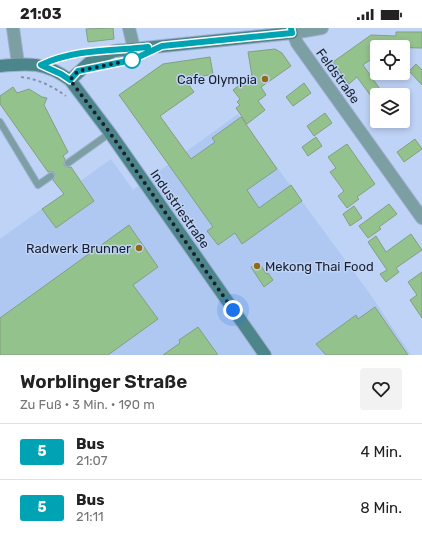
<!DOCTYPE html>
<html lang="de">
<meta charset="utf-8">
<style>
body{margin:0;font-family:Rubik,sans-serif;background:#f2f2f2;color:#222;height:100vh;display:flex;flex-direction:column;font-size:15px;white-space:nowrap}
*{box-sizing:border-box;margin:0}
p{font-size:13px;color:#767676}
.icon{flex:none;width:22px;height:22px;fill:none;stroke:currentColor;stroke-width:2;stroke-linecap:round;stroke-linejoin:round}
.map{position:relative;height:327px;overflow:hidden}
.sheet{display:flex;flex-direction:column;background:#fff;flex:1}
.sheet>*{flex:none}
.badge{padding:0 8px;border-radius:3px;font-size:14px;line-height:26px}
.tools{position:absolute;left:370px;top:12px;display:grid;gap:8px}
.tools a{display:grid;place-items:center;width:40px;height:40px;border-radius:4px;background:#fff;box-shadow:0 2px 6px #0003;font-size:20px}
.you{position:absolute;width:20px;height:20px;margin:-10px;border:3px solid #fff;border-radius:50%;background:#1a73e8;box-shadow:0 0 0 6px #1a73e833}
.map>.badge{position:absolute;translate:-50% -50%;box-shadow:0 0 0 2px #fff}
.round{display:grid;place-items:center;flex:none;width:42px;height:42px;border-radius:4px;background:#f2f2f2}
.head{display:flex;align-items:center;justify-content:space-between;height:68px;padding:0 20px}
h1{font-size:19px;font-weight:600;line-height:30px}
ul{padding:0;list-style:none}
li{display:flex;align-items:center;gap:12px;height:56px;padding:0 20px;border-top:1px solid #e0e0e0}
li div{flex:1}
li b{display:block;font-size:15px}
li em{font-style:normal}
li .badge{min-width:44px;font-weight:700;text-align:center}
.status{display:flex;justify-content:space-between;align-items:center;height:28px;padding:0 20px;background:#fff;direction:ltr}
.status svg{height:11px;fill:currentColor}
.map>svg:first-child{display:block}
</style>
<div class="status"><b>21:03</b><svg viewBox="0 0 49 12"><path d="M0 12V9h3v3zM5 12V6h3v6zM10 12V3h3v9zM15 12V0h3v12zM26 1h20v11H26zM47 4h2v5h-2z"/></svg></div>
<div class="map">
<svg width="422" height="327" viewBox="0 0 422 327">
<rect width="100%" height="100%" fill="#bfd3f7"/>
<path fill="#afc8f1" d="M238 86 370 266 411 327H0V211L111 131 133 162Z"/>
<path fill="#94c28d" stroke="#849f80" d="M113 0 114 11 88 14 86 1Z
M396 4H422V20L377 19V27L363 37 382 64 373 71 357 49 349 56 333 34 371 7 396 8Z
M275 21 282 25 291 38 261 59 266 67 258 73 265 82 247 96 236 80 240 77 237 74 240 71 233 62 252 48 248 24Z
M210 29 213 46 185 52 194 64 160 88 191 131 215 114 212 110 241 89 277 141 247 162 259 180 291 157 302 173 242 216 235 205 218 217 207 203 213 199 119 67 163 36Z
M416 36 422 42V57L409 43Z
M304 55 311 65 293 78 286 69Z
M13 59 17 65 29 61 42 69 47 70 44 77 68 124 63 128 65 131 64 137 67 139H71L94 173 56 200 42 181 64 166 53 152 55 146 53 144H48L0 76V68Z
M325 85 332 95 314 108 307 98Z
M316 109 322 118 308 128 302 119Z
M415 111 422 121 404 134 397 124Z
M347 116 375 156 357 169 359 171 347 180 338 168 344 163 330 144 336 140 328 129Z
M389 176 397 186 379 199 381 201 368 210 359 198Z
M354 178 362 190 350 198 343 186Z
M129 197 158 239 133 257 158 291 108 327H0V290Z
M411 206 422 222 396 240 399 244 386 254 380 246 387 242 368 214 376 208 386 224Z
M259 234 266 246 268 245 273 252 264 259 251 239Z
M422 244V290L410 272 417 267 408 254Z
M375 279 408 327H326L316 316 356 287 358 291Z
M198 299 218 327H163L180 315 179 312Z"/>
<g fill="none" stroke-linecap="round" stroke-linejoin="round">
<g stroke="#9eafcf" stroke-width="8">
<path id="lane" d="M41 37C62 27 81 25 104 24
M85 42 132 32 151 23
M0 94 38 157 51 148
M68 135 110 105"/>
</g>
<g stroke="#9eafcf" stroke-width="14">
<path id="street" d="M13 0 18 36
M129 0 134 21
M291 0 297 15 422 190
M292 5 322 0"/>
</g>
<g stroke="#9eafcf" stroke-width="14">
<path id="secondary" d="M0 38C29 35 45 34 70 52L110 105 265 327
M70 52 90 34 114 23 292 5"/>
</g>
<path stroke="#8493af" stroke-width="2" stroke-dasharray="3 3" stroke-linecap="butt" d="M21 49C38 51 52 58 66 68"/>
<use href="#lane" stroke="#7b9fa2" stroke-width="6"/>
<use href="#street" stroke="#7b9fa2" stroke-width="12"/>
<use href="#secondary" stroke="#4d868a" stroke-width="12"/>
</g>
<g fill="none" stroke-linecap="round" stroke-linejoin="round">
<g stroke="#fff" stroke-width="9">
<path id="line" d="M148 19C112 23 74 21 41 37L61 46 70 52 78 43 132 32 162 18 292 5 291 0"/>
</g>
<use href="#line" stroke="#00a3b4" stroke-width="6"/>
<path stroke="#19202d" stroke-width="4" stroke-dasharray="0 7.2" d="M132 32 78 43 70 52 110 105 233 282"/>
</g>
<circle fill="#fff" stroke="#00a3b4" stroke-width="2" cx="132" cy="32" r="8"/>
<g fill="#926a13" stroke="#bfd3f7" stroke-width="1.5">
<circle cx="265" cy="51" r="4"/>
<circle cx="139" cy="220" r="4"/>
<circle cx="257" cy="238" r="4"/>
</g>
<g text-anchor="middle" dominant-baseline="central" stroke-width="3" stroke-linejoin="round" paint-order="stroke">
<g font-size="13" fill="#19202d" stroke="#bfd3f7">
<text transform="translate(338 48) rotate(54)">Feldstraße</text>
<text transform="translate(180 181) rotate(55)">Industriestraße</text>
</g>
<g font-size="13" fill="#19202d" stroke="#bfd3f7" text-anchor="end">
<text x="257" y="51">Cafe Olympia</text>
<text x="131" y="220">Radwerk Brunner</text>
<text x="265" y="238" text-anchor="start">Mekong Thai Food</text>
</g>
</g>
</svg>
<div class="tools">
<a><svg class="icon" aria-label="locate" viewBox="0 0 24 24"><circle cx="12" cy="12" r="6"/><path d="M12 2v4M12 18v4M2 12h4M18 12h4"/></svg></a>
<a><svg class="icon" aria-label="layers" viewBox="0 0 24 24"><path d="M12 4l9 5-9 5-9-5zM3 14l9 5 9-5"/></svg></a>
</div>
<div class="you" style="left:233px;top:282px"></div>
</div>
<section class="sheet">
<div class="head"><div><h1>Worblinger Straße</h1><p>Zu Fuß · 3 Min. · 190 m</p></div><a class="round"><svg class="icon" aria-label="heart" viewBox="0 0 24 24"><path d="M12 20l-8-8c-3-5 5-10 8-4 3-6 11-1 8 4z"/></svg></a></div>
<ul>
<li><span class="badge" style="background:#00a3b4;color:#fff">5</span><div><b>Bus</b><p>21:07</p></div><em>4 Min.</em></li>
<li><span class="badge" style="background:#00a3b4;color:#fff">5</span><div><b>Bus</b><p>21:11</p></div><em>8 Min.</em></li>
</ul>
</section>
